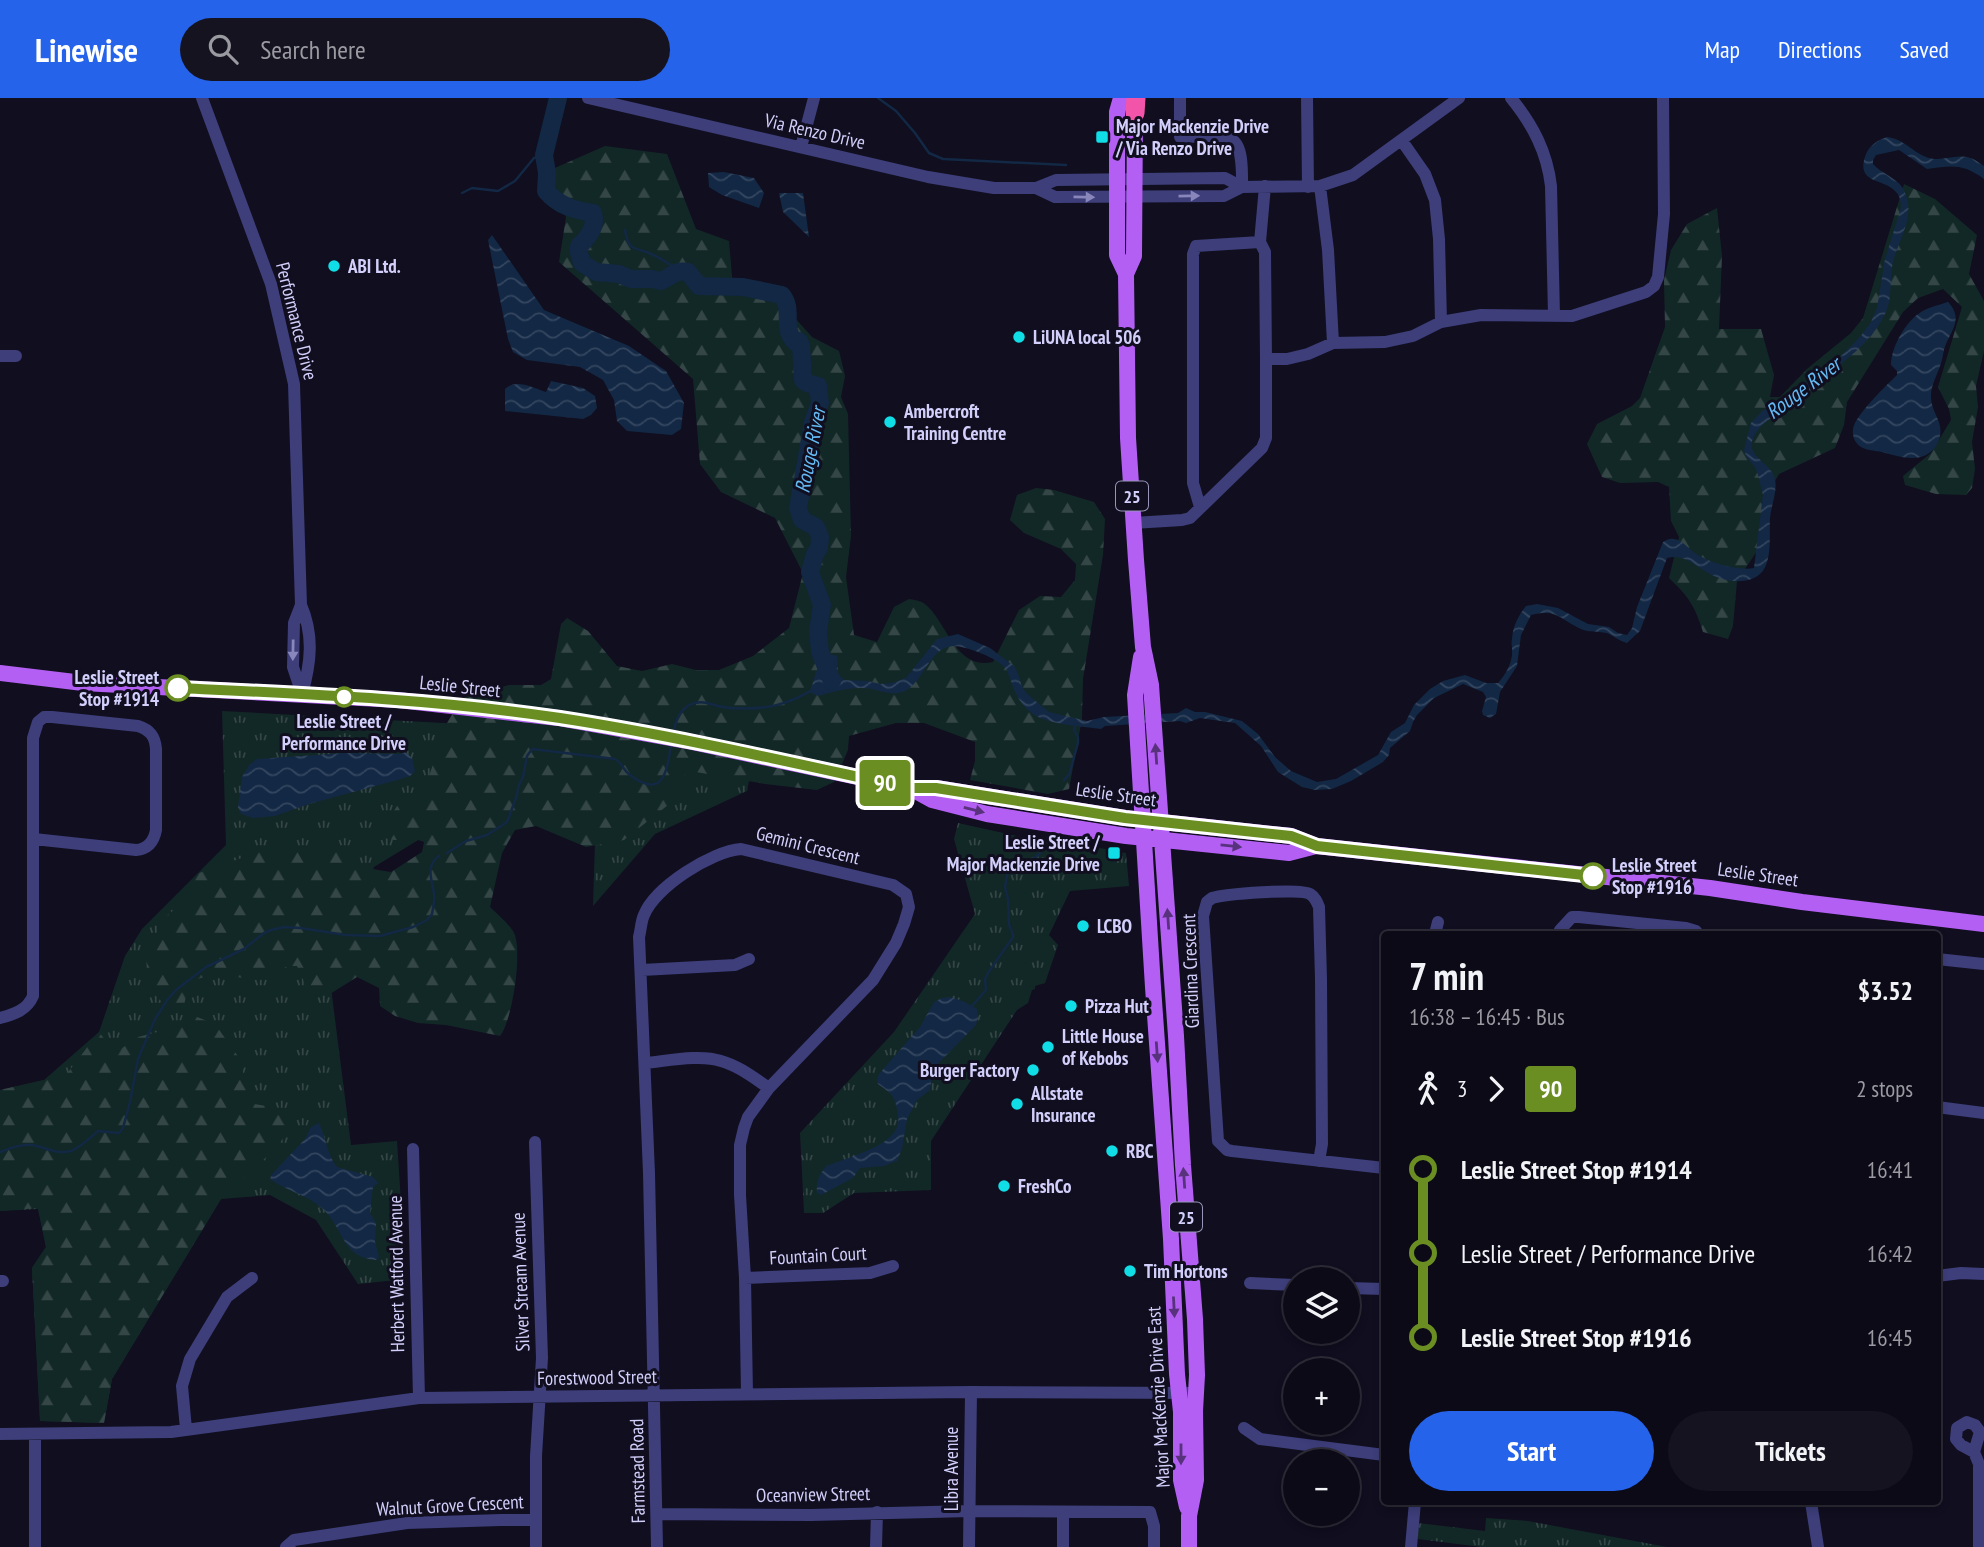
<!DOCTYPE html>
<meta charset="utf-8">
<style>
body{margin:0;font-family:"PT Sans Narrow",sans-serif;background:#151320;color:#f1f3f6;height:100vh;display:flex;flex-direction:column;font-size:26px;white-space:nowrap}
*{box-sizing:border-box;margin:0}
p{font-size:23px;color:#9a9aa1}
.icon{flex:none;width:38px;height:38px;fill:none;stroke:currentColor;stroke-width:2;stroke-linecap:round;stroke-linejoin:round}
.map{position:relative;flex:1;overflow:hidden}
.drawer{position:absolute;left:1381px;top:833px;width:560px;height:574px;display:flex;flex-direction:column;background:#0c0a17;border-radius:7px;box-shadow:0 4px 10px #0003,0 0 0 2px #2c2b36}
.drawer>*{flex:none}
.badge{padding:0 14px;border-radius:5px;font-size:24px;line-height:46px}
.controls{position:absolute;left:1283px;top:1169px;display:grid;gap:14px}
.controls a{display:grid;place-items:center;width:77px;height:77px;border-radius:50%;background:#0c0a17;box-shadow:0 4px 10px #0003,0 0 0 2px #2c2b36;font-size:35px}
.map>.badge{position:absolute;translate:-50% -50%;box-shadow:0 0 0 4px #fff}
.legs{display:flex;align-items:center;gap:10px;height:77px;padding:0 28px;font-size:23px}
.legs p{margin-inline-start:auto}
.head{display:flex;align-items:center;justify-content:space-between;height:119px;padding:0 28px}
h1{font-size:38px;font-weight:600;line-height:52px}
.action{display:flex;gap:14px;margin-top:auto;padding:14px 28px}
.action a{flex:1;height:80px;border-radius:42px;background:#2563eb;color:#fff;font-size:28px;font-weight:600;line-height:80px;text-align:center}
.action a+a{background:#151320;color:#f1f3f6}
ul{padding:0 28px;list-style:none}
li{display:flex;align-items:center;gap:24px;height:84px;font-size:26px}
li i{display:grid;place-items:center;width:10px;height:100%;margin:0 9px;background:currentColor}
li i::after{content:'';width:18px;height:18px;margin:-9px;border:5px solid;border-radius:50%;background:#0c0a17}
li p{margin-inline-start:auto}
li:first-child i{background:linear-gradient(#0000 50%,currentColor 0)}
li:last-child i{background:linear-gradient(currentColor 50%,#0000 0)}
header{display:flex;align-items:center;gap:42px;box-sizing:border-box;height:98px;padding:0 35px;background:#2563eb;color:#fff}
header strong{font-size:33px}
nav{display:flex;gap:38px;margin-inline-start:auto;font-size:24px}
.search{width:490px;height:63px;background:#151320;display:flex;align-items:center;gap:18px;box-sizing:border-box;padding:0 24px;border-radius:38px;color:#9a9aa1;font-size:26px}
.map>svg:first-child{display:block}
</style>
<header>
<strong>Linewise</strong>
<div class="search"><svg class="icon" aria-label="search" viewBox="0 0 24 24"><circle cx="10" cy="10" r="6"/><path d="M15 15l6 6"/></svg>Search here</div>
<nav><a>Map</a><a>Directions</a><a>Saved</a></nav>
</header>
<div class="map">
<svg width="1984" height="1449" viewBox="0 0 1984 1449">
<defs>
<pattern id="grass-tufts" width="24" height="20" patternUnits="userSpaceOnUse" patternTransform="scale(1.75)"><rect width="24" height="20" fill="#122826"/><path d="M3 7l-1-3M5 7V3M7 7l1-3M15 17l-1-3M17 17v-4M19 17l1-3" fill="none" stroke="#344646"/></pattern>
<pattern id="forest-firs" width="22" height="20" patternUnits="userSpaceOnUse" patternTransform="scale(1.75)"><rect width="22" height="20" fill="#122826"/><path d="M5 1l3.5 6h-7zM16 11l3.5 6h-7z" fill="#344646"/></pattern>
<pattern id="water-waves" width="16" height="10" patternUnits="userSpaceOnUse" patternTransform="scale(1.75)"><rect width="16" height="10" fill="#122844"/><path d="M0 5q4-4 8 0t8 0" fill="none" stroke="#344660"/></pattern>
</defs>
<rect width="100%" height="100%" fill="#100e1f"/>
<path fill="url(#grass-tufts)" d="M222 613 480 627 751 673 747 693 655 736 593 808 596 712 469 711 374 769 330 882 351 1047 397 1043 406 1181 358 1186 316 1122 270 1097 221 1101 112 1281 104 1325 40 1323 32 1170 46 1149 38 1111 0 1113V992L44 982 99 934 125 858 142 831 226 747Z
M958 725 1021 739 1106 751V755L1119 757 1120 754 1126 755 1129 788 1070 793 1049 837 1058 847 1045 885 1035 888V891L1032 892 1028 905 1017 912 931 1043V1092L854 1095 823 1115H804L800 1035 894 934 975 816 954 741Z
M1486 1420 1528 1423 1667 1449H1481L1418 1441V1425L1485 1433Z"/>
<path fill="url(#forest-firs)" d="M605 48 667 56 696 131 729 143 733 190 759 195 777 200 812 239 839 253 845 278 841 299 848 316 851 438 846 479 854 537 877 544 894 509 909 501C915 502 921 503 925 506 947 524 956 573 993 564L1019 512 1040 498 1061 499 1075 482 1076 466 1061 451 1024 435 1010 422 1017 397 1036 390 1054 392 1094 404 1105 421 1103 457 1083 581 1082 621 1069 691 1048 696 970 682 975 663V644L924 625H896L849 638 848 652 834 684 817 692 765 686 696 674 685 677 668 707 624 742 586 749 536 728 515 732 502 755 490 809C497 816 507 824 513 833 524 849 512 924 500 938L446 927 418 925 395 918 380 908 379 890 357 879 330 896 309 895 297 868H288L261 882 213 876 189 884 182 917 169 911 148 890 146 858 164 820 191 798 188 793 199 775 273 749 304 754 333 750 352 753C360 771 373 771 391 774L422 754 424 744C411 738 400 744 387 741L384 729 397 708 420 696 427 684 447 625 462 600 509 587H541L551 581 561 526 567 520 588 533 617 568 642 573 672 566 696 572H719L753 558 789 530 803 475 775 420 721 394 700 366 693 281 559 164 566 119 548 73Z
M1904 86 1935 101 1977 137 1969 176 1984 203V253L1976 288 1978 309 1972 344 1975 371 1972 390 1966 397 1936 396 1905 387 1903 378 1931 355 1951 322 1949 311 1938 289 1962 209 1943 191 1918 200 1903 214 1847 304 1844 327 1835 350 1779 376 1772 388 1763 444 1737 483 1733 528 1728 541 1703 534C1695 508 1689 499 1669 480L1679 439 1671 423 1669 389 1658 384 1620 385 1602 379 1587 346 1597 326 1632 308 1640 300 1665 229 1664 182 1671 152 1687 126 1717 110 1722 158 1719 231H1761L1774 277 1770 299H1780L1807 271 1851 235 1863 220Z
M192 917 215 926 242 964 244 985 254 1006 279 1010 293 1018 291 1030 275 1051 221 1101 112 1281 104 1325 40 1323 32 1170 46 1149 38 1110 0 1113V992L66 977 99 934 115 955 138 939 169 931Z"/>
<path fill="url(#water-waves)" d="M1887 39C1904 41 1911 53 1926 59 1941 65 1955 55 1970 60 1975 61 1979 65 1984 68V81C1962 65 1952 68 1927 71L1899 52 1876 57 1873 62V66C1881 75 1896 80 1902 89 1918 115 1900 138 1893 164 1889 181 1893 201 1885 216 1871 246 1843 263 1819 284 1811 292 1804 299 1796 306 1779 318 1761 320 1752 343 1747 357 1770 366 1774 378 1779 391 1771 407 1770 420 1769 435 1773 465 1760 476 1748 487 1724 484 1710 476 1695 468 1685 455 1667 460L1640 533 1627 545C1619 543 1614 538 1607 535 1597 533 1587 535 1579 530 1558 520 1557 511 1531 517L1521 537 1517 568 1500 594 1496 616 1490 620 1483 617 1482 613 1486 599 1483 594 1463 586 1434 600 1417 617 1413 624 1410 633 1390 650 1389 657 1383 664 1351 683 1332 691 1315 692 1302 689 1278 674 1261 648 1235 625 1200 620 1186 625 1180 623 1105 628 1101 631C1082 628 1049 627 1033 616 1023 609 1016 598 1012 586 1010 581 1009 576 1006 571 998 560 966 548 953 548 927 549 923 592 898 595 888 596 881 593 872 591 854 588 835 593 819 598L811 595 810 592C814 585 814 576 818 570 821 564 824 561 826 555L837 558 838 576 844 582 868 583 880 586 892 585 906 580 937 541 958 536 990 550 1015 569 1020 581 1021 586 1026 595 1049 614 1087 623 1104 619 1178 615 1186 610 1195 614H1205L1242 623 1258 636 1275 659 1291 673 1317 684 1336 681 1378 657 1391 634 1405 625 1414 607 1430 591 1443 583 1465 577 1486 585H1498C1506 576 1513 564 1512 552 1512 545 1511 548 1512 541 1513 528 1518 518 1526 508L1537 506 1558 510 1588 526 1609 529 1618 535 1627 537 1632 530 1637 509 1663 444C1667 442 1669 440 1674 441 1683 442 1690 453 1698 457 1711 465 1739 473 1754 470L1763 397 1758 377 1755 369 1747 360 1744 352 1751 325 1762 313 1789 299 1824 269 1838 261 1860 239 1871 224 1877 210 1885 161 1901 110C1901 104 1900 98 1896 94 1885 80 1854 87 1866 56 1870 47 1878 42 1887 39Z
M724 74 754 80 764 95 759 110 722 97 709 89 708 75Z
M779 95H803L809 139 783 114Z
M492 137 544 212 629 248 666 273 684 305 681 331 672 337 627 333 617 323 614 302 603 282 580 269 527 262 513 254 508 241 488 142Z
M1948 204C1967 224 1945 237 1943 257 1941 271 1931 285 1931 297 1930 317 1949 326 1936 348 1923 367 1900 359 1882 354 1876 353 1866 352 1861 349 1855 345 1852 338 1853 331 1855 317 1886 288 1897 277V273L1891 267C1891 249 1906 223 1921 214 1929 209 1939 207 1948 204Z
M551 283 583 290 595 298 597 310 591 317 583 321 505 313V291C516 280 533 290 546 294Z
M404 653 412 660 415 673 410 678 401 681 309 706 275 718 253 720 241 716 238 709 242 679 249 667 257 661 345 655 402 656Z
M951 899 965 904 977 911 978 919 976 927 933 971 930 992 917 1002 907 1021 902 1051 897 1063 884 1068 860 1070 853 1080 821 1097 817 1095C816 1084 819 1077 826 1068 844 1061 885 1050 895 1033 899 1027 899 1019 897 1011 894 996 889 994 878 986L877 982 879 976 920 929 934 904 942 900Z
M319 1025C326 1039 327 1057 337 1069L373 1079 378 1085 373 1089 370 1115 376 1125 375 1144 379 1159 376 1162C342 1160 344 1131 323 1111 308 1097 286 1093 270 1081L272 1076 305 1041 311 1029Z"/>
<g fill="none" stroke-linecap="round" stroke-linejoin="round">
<path stroke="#122844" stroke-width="2.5" d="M878 0 896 13 915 35 929 55 943 61 1066 67
M462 95 472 90 498 93 515 83 534 60 544 57
M625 132C629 155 634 148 651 156 661 160 670 167 680 172
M674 634C676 616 687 601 707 605 712 606 717 608 723 609 737 611 752 611 767 609 787 606 796 600 813 592
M1064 682 1069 677 1078 645V639L1074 632 1076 624
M447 755 466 743 487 737 507 724 516 700 519 687 523 679 527 658 532 651 615 661C622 665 623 672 630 677 663 702 667 674 671 647
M972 908 986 892 985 881 988 875 1013 839V836L1009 827 1008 801 1005 789 1008 773 1035 760 1040 755
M0 1054C10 1050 22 1046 32 1047 46 1049 56 1057 71 1053 81 1049 90 1040 98 1033L119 1035 123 1030 130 1004 138 961 155 921 168 901 176 892 206 869 244 851 264 835 271 832 284 829 301 830 345 837 380 838 413 829 427 822 432 816C433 810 435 803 434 797 433 783 424 769 439 758"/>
<path stroke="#122844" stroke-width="18" d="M558 0 544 57 547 75 546 93C559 108 574 112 593 115 597 129 588 140 579 148V155L582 165 596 174 619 176 631 181H652L661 183C672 178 675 172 688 174L699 188 743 189 782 197C794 212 781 230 795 244L799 243 801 248 803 282 807 285 818 288 820 305 813 324 798 410 802 422 816 429 820 439 819 450 815 456 810 474 822 507 818 533 820 554 832 583"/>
<path stroke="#3d3e7a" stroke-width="12" d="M202 0 271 186 294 286 301 507C314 537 311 565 302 596
M588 0 928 79 994 90H1036L1056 82 1225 80 1242 89
M1180 0V39C1232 39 1243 28 1242 89
M1307 0 1308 89
M1511 0C1533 27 1547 54 1551 88L1554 217
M1402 43 1425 76 1435 102 1439 141 1441 224
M801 49 814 0
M1265 88 1260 144 1265 154 1266 261H1287L1308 256 1333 245 1385 244 1413 238 1441 224 1481 217 1572 218 1646 194 1654 188 1658 179 1664 116 1663 0
M1320 88 1328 152 1333 245
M1036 90 1055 99 1224 98 1242 89 1320 88 1353 77 1459 0
M0 258H16
M1200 409 1193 385V156L1196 148 1260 144
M1133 425 1182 422 1190 420 1262 350 1266 340V261
M301 507 294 525 293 569 302 596
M1435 836 1438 824
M1559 836 1560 832 1572 819H1579L1686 830 1696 833 1698 836
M1937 861 1984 866
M642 872 735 867 749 861
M0 920C15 916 27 912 33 898V640L38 624 44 619H52L138 628C150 632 155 638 156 651V732C154 743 148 751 136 752L34 741
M645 965C667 963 700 956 721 963 739 968 754 980 769 990
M1937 1009 1984 1015
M535 1044 542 1260 536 1358V1449
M413 1051 419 1300
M1319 1063 1322 1046 1321 881 1319 809C1317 804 1315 799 1310 796 1301 790 1224 796 1212 800L1207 804 1203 818 1218 1043 1227 1052 1232 1053 1384 1070
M1937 1178 1961 1175 1984 1176
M745 1180 870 1175 893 1168
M0 1183H3
M1250 1185 1295 1187
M1348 1190 1384 1191
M1967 1324 1975 1327 1980 1334 1974 1354 1961 1347 1956 1341 1957 1330Z
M1244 1330 1260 1341 1384 1357
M186 1331 182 1288 190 1261 227 1199 252 1180
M0 1336 171 1334 419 1300 971 1294 1197 1295
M35 1336V1449
M1974 1354 1979 1366V1449
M1811 1404 1818 1449
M657 1416 811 1417 970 1413 1150 1414 1154 1428V1449
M286 1449 294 1442 407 1425 501 1422H535
M657 1449 649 1075 639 839C641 832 641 823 644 817 655 789 712 753 741 751L893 787 906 796 909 809 904 826 896 845 873 882 769 990 748 1019 744 1030 740 1047V1097L745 1180 747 1296
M876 1449 877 1414
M969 1449 971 1294
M1063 1449V1414
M1411 1449 1415 1404"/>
<path stroke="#b35ff3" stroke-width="16" d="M1121 0 1117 14V157L1126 176
M1132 5 1135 15 1134 158 1126 176 1128 340 1136 462 1143 549 1151 587 1176 938 1183 1067 1195 1221 1197 1277 1195 1313 1196 1382 1189 1418V1449
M1141 559 1135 597 1153 889 1171 1141 1177 1276 1181 1314V1382L1187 1409
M0 575 83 585 398 602 558 620 692 644 909 690H936L1125 720 1291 738 1316 748 1710 790 1802 804 1984 826
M912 691 932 702 987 716 1126 738 1289 755 1316 748"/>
<path stroke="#f254a9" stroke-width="19" d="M1135 15 1136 0"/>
</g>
<defs><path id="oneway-solid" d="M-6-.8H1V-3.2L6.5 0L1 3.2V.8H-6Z" transform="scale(1.75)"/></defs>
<g fill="#8886ba">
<use href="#oneway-solid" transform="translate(1189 98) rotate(-1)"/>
<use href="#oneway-solid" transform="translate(1084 99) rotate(1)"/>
<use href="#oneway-solid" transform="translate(293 552) rotate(91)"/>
</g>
<g fill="#59327e">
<use href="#oneway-solid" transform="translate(1156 656) rotate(-94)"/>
<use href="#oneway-solid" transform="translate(974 712) rotate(14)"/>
<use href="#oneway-solid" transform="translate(1231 748) rotate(6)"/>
<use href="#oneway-solid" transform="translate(1168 821) rotate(-94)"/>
<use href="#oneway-solid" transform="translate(1157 954) rotate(86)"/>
<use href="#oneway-solid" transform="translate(1184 1080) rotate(-94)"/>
<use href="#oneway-solid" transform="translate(1174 1209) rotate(87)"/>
<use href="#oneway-solid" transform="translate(1181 1356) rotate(90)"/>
</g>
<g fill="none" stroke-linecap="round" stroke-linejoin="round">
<g stroke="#fff" stroke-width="16">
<path id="line-1" d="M178 590C306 596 434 601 560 620 677 638 793 665 909 690H936L1125 720 1291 738 1317 748 1593 778"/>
</g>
<use href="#line-1" stroke="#6b8e23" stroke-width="10"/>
</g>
<g fill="#11dde6" stroke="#100e1f" stroke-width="2.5">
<rect x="1095" y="32" width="14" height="14" rx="3.5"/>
<circle cx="334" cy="168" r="7"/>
<circle cx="1019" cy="239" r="7"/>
<circle cx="890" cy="324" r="7"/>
<rect x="1107" y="748" width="14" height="14" rx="3.5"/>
<circle cx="1083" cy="828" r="7"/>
<circle cx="1071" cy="908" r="7"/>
<circle cx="1048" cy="949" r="7"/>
<circle cx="1033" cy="972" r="7"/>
<circle cx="1017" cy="1006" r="7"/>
<circle cx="1112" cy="1053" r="7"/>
<circle cx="1004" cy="1088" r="7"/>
<circle cx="1130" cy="1173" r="7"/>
</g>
<g fill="#fff" stroke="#6b8e23" stroke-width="3.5">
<circle cx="178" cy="590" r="12"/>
<circle cx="344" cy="599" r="9"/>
<circle cx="1593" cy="778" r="12"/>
</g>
<g text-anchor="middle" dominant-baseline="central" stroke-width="6" stroke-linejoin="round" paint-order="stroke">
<g fill="#100e1f" stroke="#9895b9" stroke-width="2">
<rect x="1116" y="383.5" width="32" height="29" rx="5"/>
<rect x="1170" y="1104.5" width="32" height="29" rx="5"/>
</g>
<g font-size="18" font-weight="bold" fill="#d2cffb">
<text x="1132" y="398">25</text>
<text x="1186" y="1119">25</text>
</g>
<g font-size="19" font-weight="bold" fill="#d2cffb" stroke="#100e1f" text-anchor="start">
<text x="1116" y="28">Major Mackenzie Drive<tspan x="1116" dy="22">/ Via Renzo Drive</tspan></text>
<text x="348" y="168">ABI Ltd.</text>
<text x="1033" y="239">LiUNA local 506</text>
<text x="904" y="313">Ambercroft<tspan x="904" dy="22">Training Centre</tspan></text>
<text x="1100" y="744" text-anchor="end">Leslie Street /<tspan x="1100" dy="22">Major Mackenzie Drive</tspan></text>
<text x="1097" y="828">LCBO</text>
<text x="1085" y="908">Pizza Hut</text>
<text x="1062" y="938">Little House<tspan x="1062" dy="22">of Kebobs</tspan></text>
<text x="1019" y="972" text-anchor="end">Burger Factory</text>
<text x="1031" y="995">Allstate<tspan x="1031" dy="22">Insurance</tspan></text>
<text x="1126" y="1053">RBC</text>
<text x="1018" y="1088">FreshCo</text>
<text x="1144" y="1173">Tim Hortons</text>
</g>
<g font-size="19" fill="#d2cffb" stroke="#100e1f">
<text transform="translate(815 33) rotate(13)">Via Renzo Drive</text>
<text transform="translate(297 223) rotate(76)">Performance Drive</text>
<text transform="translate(460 588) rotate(6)">Leslie Street</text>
<text transform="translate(1116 696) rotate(8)">Leslie Street</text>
<text transform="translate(808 747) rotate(14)">Gemini Crescent</text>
<text transform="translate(1758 776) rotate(8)">Leslie Street</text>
<text transform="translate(1190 873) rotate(-92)">Giardina Crescent</text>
<text transform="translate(818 1157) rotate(-3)">Fountain Court</text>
<text transform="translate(396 1176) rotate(-91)">Herbert Watford Avenue</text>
<text transform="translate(520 1184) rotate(-92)">Silver Stream Avenue</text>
<text transform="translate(597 1279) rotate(-1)">Forestwood Street</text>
<text transform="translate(1158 1299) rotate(-93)">Major MacKenzie Drive East</text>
<text transform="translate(951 1371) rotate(-90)">Libra Avenue</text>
<text transform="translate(637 1373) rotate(-91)">Farmstead Road</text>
<text transform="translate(813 1396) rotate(-1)">Oceanview Street</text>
<text transform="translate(450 1407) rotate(-3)">Walnut Grove Crescent</text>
</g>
<g font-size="19" font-weight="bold" fill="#d2cffb" stroke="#100e1f" text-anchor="end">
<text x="159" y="579">Leslie Street<tspan x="159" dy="22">Stop #1914</tspan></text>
<text x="344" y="623" text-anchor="middle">Leslie Street /<tspan x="344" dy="22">Performance Drive</tspan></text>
<text x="1612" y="767" text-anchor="start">Leslie Street<tspan x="1612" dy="22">Stop #1916</tspan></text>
</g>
<g font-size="21" font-style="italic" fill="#65baf4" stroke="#100e1f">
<text transform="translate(1803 290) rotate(-37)">Rouge River</text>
<text transform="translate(810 352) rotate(-79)">Rouge River</text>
</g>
</g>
</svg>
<div class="controls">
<a><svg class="icon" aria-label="layers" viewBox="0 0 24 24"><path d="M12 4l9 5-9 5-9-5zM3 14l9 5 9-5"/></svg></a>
<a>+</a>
<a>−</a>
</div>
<b class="badge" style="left:885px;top:685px;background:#6b8e23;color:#fff">90</b>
<section class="drawer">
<div class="head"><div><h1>7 min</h1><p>16:38 – 16:45 · Bus</p></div><b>$3.52</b></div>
<div class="legs"><svg class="icon" aria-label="walk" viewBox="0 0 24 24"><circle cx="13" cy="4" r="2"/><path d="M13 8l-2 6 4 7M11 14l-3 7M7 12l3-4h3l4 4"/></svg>3<svg class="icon" aria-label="forward" viewBox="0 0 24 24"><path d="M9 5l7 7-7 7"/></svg><b class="badge" style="background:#6b8e23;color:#fff">90</b><p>2 stops</p></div>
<ul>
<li><i style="color:#6b8e23"></i><b>Leslie Street Stop #1914</b><p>16:41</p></li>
<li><i style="color:#6b8e23"></i><span>Leslie Street / Performance Drive</span><p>16:42</p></li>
<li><i style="color:#6b8e23"></i><b>Leslie Street Stop #1916</b><p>16:45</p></li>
</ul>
<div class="action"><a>Start</a><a>Tickets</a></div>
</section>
</div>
